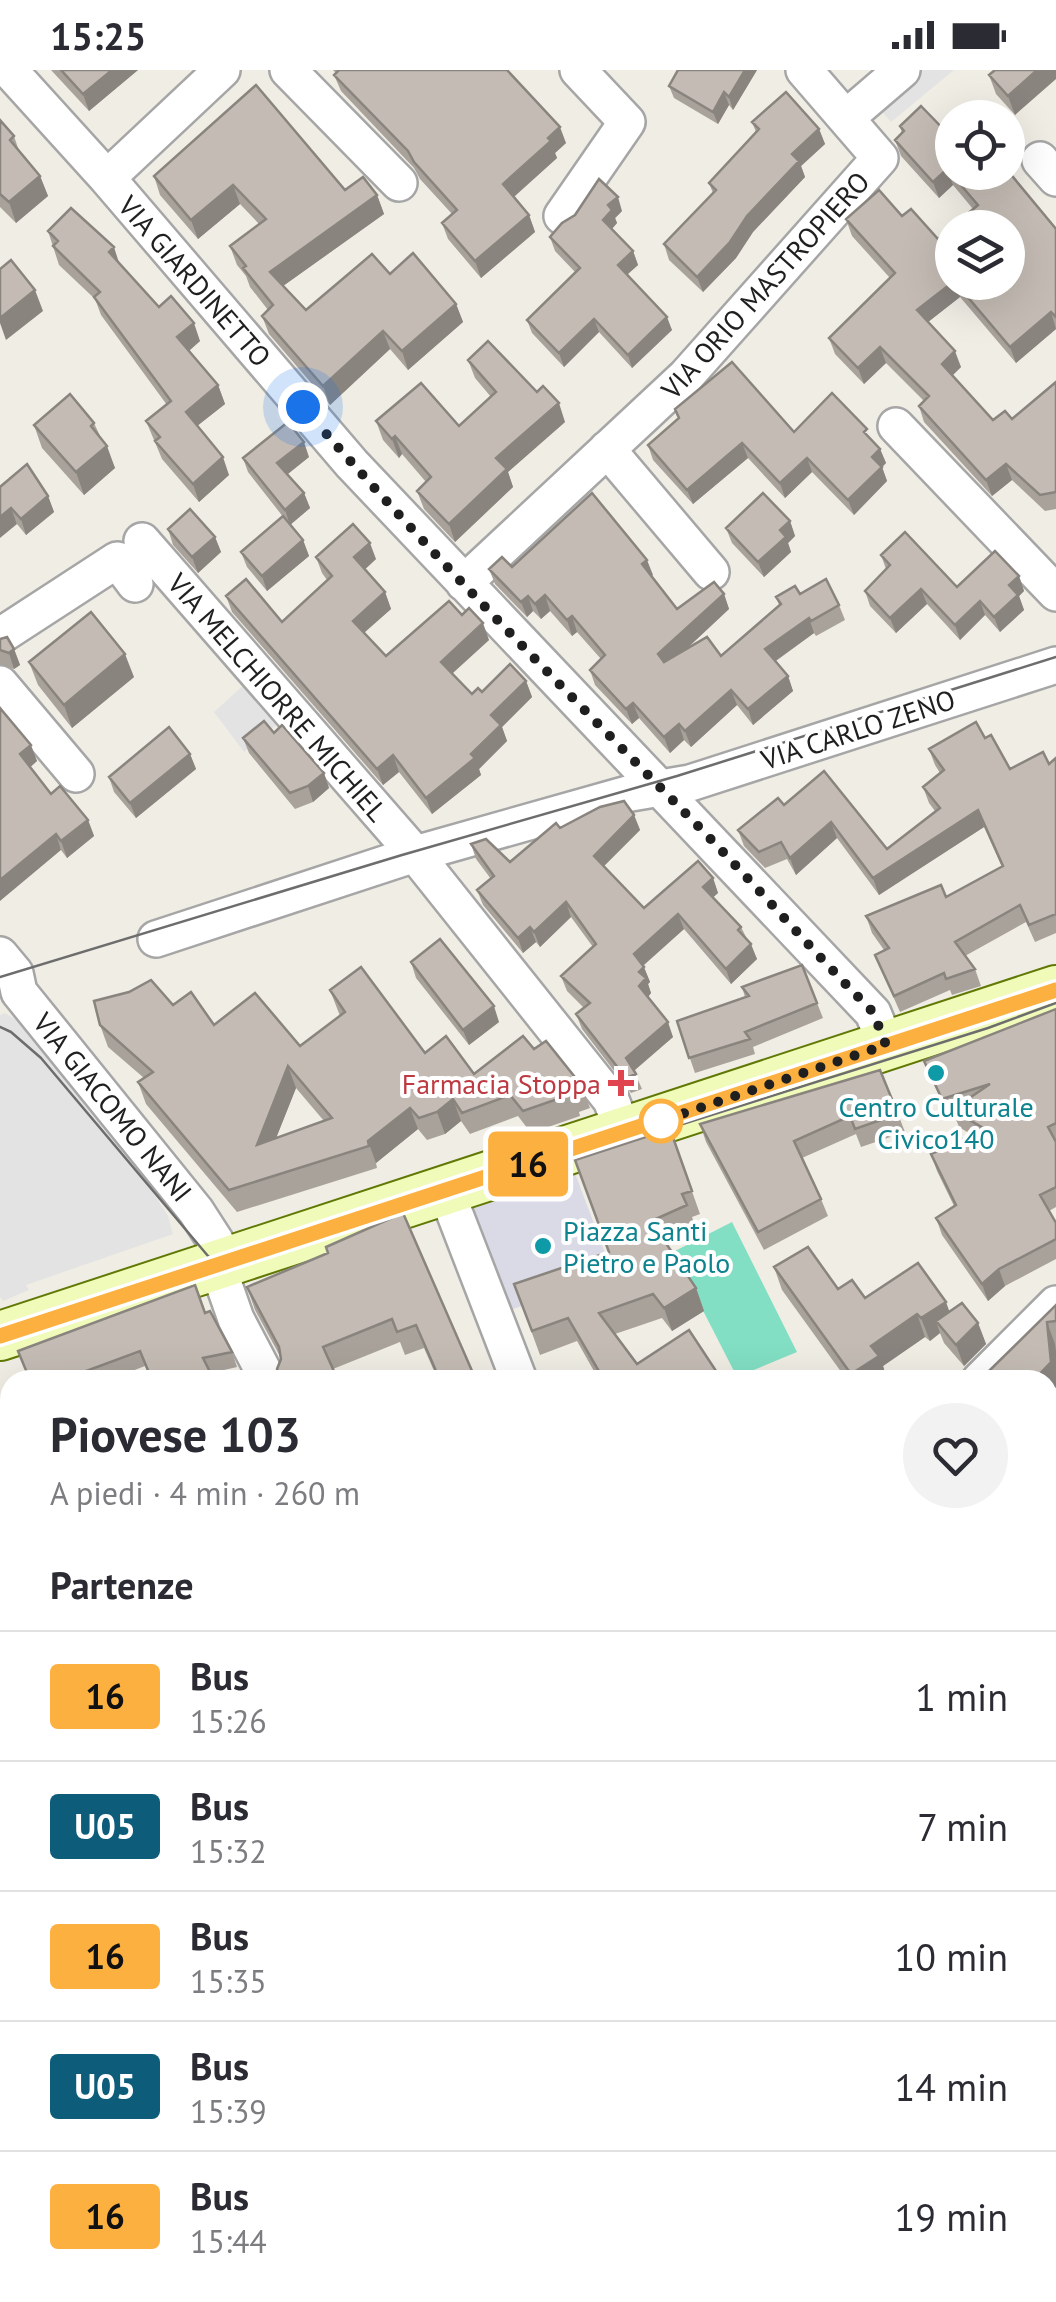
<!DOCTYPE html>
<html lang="it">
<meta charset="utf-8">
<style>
body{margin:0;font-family:"PT Sans",sans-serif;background:#f2f2f3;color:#2b2b33;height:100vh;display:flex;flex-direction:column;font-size:38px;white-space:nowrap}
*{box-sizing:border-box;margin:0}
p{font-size:32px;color:#7c7c81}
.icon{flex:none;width:55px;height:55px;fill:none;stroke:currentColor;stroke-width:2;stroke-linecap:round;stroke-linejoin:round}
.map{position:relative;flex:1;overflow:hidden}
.details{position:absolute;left:0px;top:1300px;width:1058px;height:932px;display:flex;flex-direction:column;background:#fff;border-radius:30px 30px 0 0;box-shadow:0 10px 40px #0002}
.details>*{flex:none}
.badge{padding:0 20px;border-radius:8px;font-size:35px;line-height:65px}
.controls{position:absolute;left:935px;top:30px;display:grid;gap:20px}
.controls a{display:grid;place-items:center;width:90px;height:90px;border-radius:50%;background:#fff;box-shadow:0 10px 40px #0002;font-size:50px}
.you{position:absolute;width:50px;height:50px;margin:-25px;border:8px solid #fff;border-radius:50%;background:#1a73e8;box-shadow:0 0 0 15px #1a73e833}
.map>.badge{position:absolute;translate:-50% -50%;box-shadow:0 0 0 5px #fff}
h2{padding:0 50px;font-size:38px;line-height:90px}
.round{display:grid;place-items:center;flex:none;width:105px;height:105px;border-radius:52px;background:#f2f2f3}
.headline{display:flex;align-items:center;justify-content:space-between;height:170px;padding:0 50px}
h1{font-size:48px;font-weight:800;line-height:75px}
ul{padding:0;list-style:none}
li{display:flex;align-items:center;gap:30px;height:130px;padding:0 50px;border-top:2px solid #e1e1e2}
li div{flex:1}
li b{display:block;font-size:38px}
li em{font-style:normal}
li .badge{min-width:110px;font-weight:700;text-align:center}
.status{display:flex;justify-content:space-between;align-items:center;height:70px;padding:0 50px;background:#fff;direction:ltr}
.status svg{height:28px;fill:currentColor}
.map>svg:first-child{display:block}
</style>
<div class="status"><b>15:25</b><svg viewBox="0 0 49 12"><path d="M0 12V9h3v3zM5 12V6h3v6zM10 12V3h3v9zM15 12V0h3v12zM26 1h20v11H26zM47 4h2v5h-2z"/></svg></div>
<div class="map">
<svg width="1056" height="2232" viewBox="0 0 1056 2232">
<rect width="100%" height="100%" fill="#f0ede5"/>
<path fill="#82dfc4" d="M732 1152 797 1282 737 1307 673 1182Z"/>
<path fill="#e3e3e3" d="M902 0H954L891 52 870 28Z
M257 603 292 642 244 682 214 642Z
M5 943 23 954 125 1080 168 1146 173 1164 26 1215 29 1220 3 1231 0 1227V945Z"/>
<path fill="#dad9e6" d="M573 1098 613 1204 510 1240 465 1132Z"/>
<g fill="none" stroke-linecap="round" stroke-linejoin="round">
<g stroke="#a6a6a6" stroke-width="40">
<path id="street" d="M9 0 107 108 352 394 873 943 886 975
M288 0 399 113
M846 48 902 0
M1040 90 1056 108
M107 108 222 0
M562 146 627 52 578 0
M896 356 1056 523
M607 379 711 502
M142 471 415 784 611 1030 624 1063
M464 513 686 306 880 88 804 0
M0 566 117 490 135 514
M0 614 76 704
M156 869 415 784 631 723 690 713 1056 595
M0 885 15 903 19 922 196 1141 216 1172 222 1209 236 1249 268 1310
M446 1121 519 1310
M980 1310 1056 1234
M1048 1404 1056 1405
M0 1747 10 1745
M237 2222 248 2232
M1044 2222 1056 2230"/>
</g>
<g stroke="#607804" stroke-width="52">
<path id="secondary" d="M0 1266 1056 920
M0 1672 10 1696
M1048 1865 1056 1854
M606 2232 621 2229 629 2232
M757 2232 771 2222"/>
</g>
<use href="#street" stroke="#fff" stroke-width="35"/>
<use href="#secondary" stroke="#f0fab9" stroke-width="48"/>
<path stroke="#6d6d6d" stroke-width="2.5" d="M0 907 402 785 677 706 1056 587
M0 957 11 962 41 988 208 1186 219 1193 234 1195 988 958 1056 933"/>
</g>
<path fill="#a9a29b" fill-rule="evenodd" d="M51 0H138L89 41Z
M333 0H507L566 73 555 83 557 88 514 127 529 145 535 162 481 208 448 169 442 153 452 144 420 109 414 98 341 21 334 5 336 3Z
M757 0 733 40 729 35 718 54 674 28 669 16Z
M1056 0 1015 45 996 24 989 5Z
M0 50 14 66 19 81 40 106 48 126 16 153 0 137Z
M752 52 819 59 825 74 801 96 805 107 753 162 736 188 703 222 669 190 664 174 713 123 709 113 756 62Z
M900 56 992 108 1056 159V259L1016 293 960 227 928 252 961 297 952 305 993 350 1012 349 1056 312V439L1045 441 1012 410 992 426 924 352 919 336 924 331 886 293 864 314 835 284 829 268 890 208 852 166 846 149 902 146 938 169 973 139 953 115 939 128 901 86 895 70 902 63Z
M154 106 345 120 377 125 384 144 283 216 306 240 390 204 456 234 463 252 408 300 390 279 330 335 269 264 262 246 268 240 250 217 246 206 237 195 230 176 259 154 240 134 198 169 160 125Z
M622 141 615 148 617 153 612 159 633 181 638 195 627 205 672 260 632 298 599 262 564 297 532 263 527 250 575 202 555 181 550 167Z
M48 161 119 193 159 237 200 271 189 281 218 315 225 334 197 356 229 405 199 432 162 389 146 351 167 335 101 245 95 229 59 195Z
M468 290 565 352 508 402 513 417 455 472 424 439 417 421 426 412 402 384 399 388 383 370 376 351 459 356 491 327 475 308Z
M94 353 115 398 84 425 42 378 34 355Z
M794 362 870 369 880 379 886 393 882 397 887 411 854 445 812 402 785 428 748 388 693 434 653 390 648 375Z
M309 387 287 404 304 423 310 438 290 455 303 470 309 486 267 521 247 497 241 482 284 448 248 402 243 388Z
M0 417 48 426 54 442 26 465 17 454Z
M790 451 795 466 788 473 791 482 764 507 732 473 726 458Z
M168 459 215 467 221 482 198 503 173 475Z
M881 485 957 517 1019 506 1024 521 1019 526 1024 540 1000 562 985 545 960 570 927 534 896 563 870 536 865 521 886 499Z
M316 487 376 489 364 500 385 522 391 539 364 563 386 586 462 545 489 570 452 604 472 624 526 611 532 627 502 657 507 671 479 699 481 705 432 744 399 702 383 715 232 542 226 526 282 552 327 510 322 503Z
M512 497 653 505 651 506 677 539 724 524 729 539 685 580 721 586 779 535 776 527 800 524 839 535 845 550 816 566 814 563 776 591 788 606 793 621 753 655 737 635 691 677 684 670 670 683 639 648 632 654 595 615 590 600 601 589 577 562 572 566 550 541 541 549 533 541 527 547 495 514 489 499Z
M0 569 14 579 20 595 14 599 0 594Z
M29 592 134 607 72 658 38 615Z
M0 638 37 691 30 697 51 724 88 750 94 766 67 788 61 780Z
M274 663 324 703 329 718 313 732 295 739 249 683 243 668Z
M985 668 1010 699 1049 694 1056 688V863L1035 872 1026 852 965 886 975 899 981 916 952 925 950 920 900 942 875 885 884 880 872 863 866 846 946 827 1002 797 984 757 879 825 837 768 796 805 787 789 765 798 744 776 738 760 784 735 824 701 887 779 935 741 929 733 923 717 940 703 935 695 929 679Z
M190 684 196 699 136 748 114 722 109 707Z
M634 745 640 760 604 796 644 838 713 808 718 823 713 827 741 857 757 889 731 914 684 859 643 896 650 912 648 914 651 923 648 927 673 967 634 1001 642 1019 631 1023 582 959 576 944 584 938 567 921 561 906 593 877 571 847 540 877 536 872 523 883 483 835 477 820 491 809 476 789 471 774 510 792 560 758Z
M411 892 499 952 469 975 416 908Z
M802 895 823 948 753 977 755 984 695 1003 677 951 745 927 742 917Z
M330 920 425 983 474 1004 534 979 582 1016 590 1038 579 1042 580 1046 531 1063 518 1046 470 1064 461 1051 445 1064 427 1070 418 1059 376 1093 377 1098 237 1142 146 1034 138 1012 144 1008 108 977 100 955 173 935 214 955 300 976 340 946ZM296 1018 324 1051 276 1068Z
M1056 939V1137L1049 1141 1056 1153V1189L1005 1216 988 1231 942 1165 936 1148 954 1136 937 1101 931 1084 972 1065 959 1057 954 1044 948 1046 924 991Z
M898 1044 905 1062 861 1077 856 1064 802 1088 821 1129 828 1146 764 1180 706 1072 700 1054Z
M670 1059 700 1144 692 1147 696 1159 665 1172 696 1218 704 1241 672 1261 662 1248 615 1264 637 1294 722 1310H599L577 1271 540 1285 514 1214 609 1182Z
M403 1143 476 1310H438L424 1278 405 1285 400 1272 333 1299 338 1310H281L277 1299 281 1288 255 1240 247 1217 328 1183Z
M774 1197 865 1228 949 1242 978 1253 986 1274 964 1296 944 1273 940 1263 930 1271 925 1267 883 1296 887 1309 886 1310H847L782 1220Z
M1056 1235V1317L1048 1326 977 1309 987 1303Z
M205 1243 232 1282 237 1297 211 1303 214 1310H151L145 1296 109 1310H29Z
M1048 1331 1056 1332V1385L1051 1383 1048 1384Z
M0 1376 10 1387V1500L5 1488 0 1491Z
M0 1811 8 1817 10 1814V1860L0 1851Z
M1056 1899V1926L1049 1907Z
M1048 1965 1056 1971V2038L1048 2032Z
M124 2222H220L224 2232H135Z
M264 2222H305L298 2232H267Z
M333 2222H553L556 2230 341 2229Z"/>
<path fill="#89847e" d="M112 0H138L89 41 83 24Z
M745 0H757L733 40 729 27Z
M1037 0H1056V9L1015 45 1008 26Z
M724 22 729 35 718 54 713 42Z
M560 57 566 73 555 83 557 88 509 131 503 114Z
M819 59 825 74 801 96 805 107 753 162 736 188 703 222 697 207 747 146 792 84Z
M947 99 953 115 939 128 933 112Z
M40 106 48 126 16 153 9 132Z
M233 115 240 134 198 169 191 150Z
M377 125 384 144 276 221 270 202Z
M618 127 622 141 615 148 617 153 608 163 603 150 608 135Z
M529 145 535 162 481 208 475 191Z
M114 177 120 196 109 182Z
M633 181 638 195 623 208 618 195Z
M953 212H955L960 227 923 256 917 240Z
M35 220 43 241 6 270 0 253V248Z
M456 234 463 252 408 300 402 281Z
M1051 242 1056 259 1016 293 1010 277Z
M667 247 672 260 632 298 628 285Z
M594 249 599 262 564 297 559 283Z
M194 253 200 271 184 285 177 267Z
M383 261 390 279 330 335 323 316Z
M880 277 886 293 864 314 858 298Z
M955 281 961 297 948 310 942 294Z
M218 315 225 334 192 360 186 342Z
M559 333 565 352 508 402 513 417 455 472 449 454 496 388Z
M395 366 402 384 399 388 392 369Z
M304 372 309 387 283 408 277 393Z
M742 373 748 388 693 434 687 420Z
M107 376 115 398 84 425 76 402Z
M880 379 886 393 882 397 887 411 854 445 848 430 872 387Z
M223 387 229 405 199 432 193 414Z
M807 388 812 402 785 428 780 413Z
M1006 394 1012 410 992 426 986 410Z
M304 423 310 438 290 455 285 440Z
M48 426 54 442 26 465 21 449Z
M11 438 17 454 0 468V447Z
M790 451 795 466 788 473 791 482 764 507 758 492 780 460Z
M215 467 221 482 198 503 192 487Z
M303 470 309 486 267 521 262 506Z
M370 473 376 489 360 504 354 487Z
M647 490 653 505 647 509 642 494Z
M1019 506 1024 521 1019 526 1024 540 1000 562 994 547 1009 515Z
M921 519 927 534 896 563 890 548Z
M385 522 391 539 359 567 353 551Z
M724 524 729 539 664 600 658 584Z
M545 525 550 541 541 549 535 534Z
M528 526 533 541 527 547 521 532Z
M980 531 985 545 960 570 955 555Z
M572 546 577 562 572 566 567 550Z
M809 548 814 563 771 594 765 579Z
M483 553 489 570 447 608 441 592Z
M14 579 20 595 14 599 9 583Z
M125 584 134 607 72 658 64 635Z
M788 606 793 621 753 655 748 639Z
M526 611 532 627 502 657 507 671 479 699 481 705 432 744 426 728 471 684 491 645Z
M731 620 737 635 691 677 685 661Z
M633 633 639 648 632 654 626 639Z
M679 654 684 670 670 683 664 667Z
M31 675 37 691 26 701 20 684Z
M190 684 196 699 136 748 130 733Z
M393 685 399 702 383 715 377 699Z
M324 703 329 718 313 732 308 716Z
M978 740 984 757 879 825 873 808Z
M634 745 640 760 599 801 594 786Z
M88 750 94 766 67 788 61 771Z
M831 752 837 768 796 805 790 788Z
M56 764 61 780 0 831V810Z
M713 808 718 823 708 832 703 817Z
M566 832 571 847 540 877 534 862Z
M678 844 684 859 639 899 634 884Z
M530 857 536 872 523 883 518 868Z
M751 874 757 889 731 914 726 899Z
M644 897 650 912 648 914 651 923 644 932 639 916V902Z
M494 936 499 952 469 975 463 960Z
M668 952 673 967 631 1003 626 988Z
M288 996 296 1018 265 1096 257 1075Z
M453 1029 461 1051 445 1064 437 1042Z
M410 1038 418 1059 376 1093 368 1071Z
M999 1199 1005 1216 988 1231 982 1214Z
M696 1218 704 1241 672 1261 664 1238Z
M946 1232 954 1254 936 1251 940 1263 930 1271 921 1248Z
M917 1244 925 1267 883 1296 887 1309 853 1310 851 1304 871 1276Z
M1047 1252 1055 1274 1056 1281V1317L1048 1326V1310H1034Z
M978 1253 986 1274 964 1296 956 1275Z
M1056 1506V1528L1048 1534V1512Z
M1056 1643V1666L1048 1675V1651Z
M10 2048V2080L0 2091V2059Z
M1048 2072 1054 2089 1048 2098Z
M10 2179V2202L0 2212V2189Z
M98 2222H119L111 2232H90Z
M285 2222H305L298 2232H279Z
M548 2222H553L556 2232H543Z"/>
<path fill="#c4bcb4" stroke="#89847e" stroke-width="2.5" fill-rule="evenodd" d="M61 0H112L83 24Z
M339 0H507L560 57 548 68 551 71 503 114 529 145 475 191 442 153 457 140 414 92 408 81 334 5Z
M678 0H745L729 27 724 22 713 42 669 16Z
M995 0H1037L1008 26 989 5Z
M256 15 345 120 363 107 377 125 270 202 306 240 372 184 390 204 413 183 456 234 402 281 383 261 323 316 262 246 273 235 243 198 246 196 230 176 266 149 233 115 191 150 154 106Z
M786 22 819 59 792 84 799 91 747 146 730 172 697 207 664 174 716 120 709 113 759 59 752 52Z
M921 36 952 68V102H986L992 108 999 102H1008V101L1056 159V247L1051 242 1010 277 955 212H1008V158H952L953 212 917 240 955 281 942 294 993 350 1005 341 1012 349 1056 312V422L1040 425 1006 394 986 410 919 336 929 326 880 277 858 298 829 268 895 203 846 149 879 120 902 146 911 139 938 169 978 135 947 99 933 112 895 70 904 61 900 56Z
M0 50 14 66 10 70 40 106 9 132 0 124Z
M599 109 618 127 608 135 612 140 603 150 633 181 618 195 667 247 628 285 594 249 559 283 527 250 580 198 550 167 562 153 575 145Z
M71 138 114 177 109 182 159 237 171 226 194 253 177 267 218 315 186 342 223 387 193 414 155 371 160 367 146 351 171 331 94 227 100 222 53 176 58 171 48 161Z
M11 190 35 220 0 248V199Z
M488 271 537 322 543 316 559 333 496 388 507 399 449 454 417 421 431 407 395 366 392 369 376 351 421 313 459 356 496 322 468 290Z
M732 292 794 362 832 323 867 359 864 362 880 379 872 387 882 397 848 430 807 388 780 413 742 373 687 420 648 375 679 348 675 339Z
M70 324 94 353 91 356 107 376 76 402 34 355Z
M288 352 304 372 277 393 304 423 285 440 243 388Z
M27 394 48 426 21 449 11 438 0 447V417Z
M592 423 647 490 642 494 677 539 714 512 724 524 658 584 664 592 707 567 721 586 781 534 776 527 795 516 800 524 826 509 839 535 811 551 809 548 765 579 788 606 748 639 731 620 685 661 679 654 664 667 633 633 626 639 590 600 605 585 572 546 567 550 545 525 535 534 528 526 521 532 489 499 502 487 512 497Z
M763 423 790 451 780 460 786 467 758 492 726 458Z
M190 439 215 467 192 487 168 459Z
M283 446 303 470 262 506 241 482Z
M353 454 370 473 354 487 385 522 353 551 386 586 449 531 462 545 469 538 483 553 441 592 472 624 478 618 482 622 510 594 526 611 491 645 501 655 471 684 475 688 426 728 393 685 377 699 226 526 246 509 282 552 332 506 316 487Z
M905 462 957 517 995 481 1019 506 1009 515 1018 525 994 547 980 531 955 555 921 519 890 548 865 521 890 495 881 485Z
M91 542 125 584 64 635 29 592Z
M7 567 14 579 9 583 0 580V569Z
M0 638 31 675 20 684 51 724 60 716 88 750 61 771 56 764 0 810Z
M264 651 274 663 282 655 324 703 308 716 290 723 243 668Z
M976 652 985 668 991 665 1010 699 1043 682 1049 694 1056 688V844L1029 855 1020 835 955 872 975 899 946 909 944 903 894 926 875 885 889 878 866 846 941 815 946 827 1003 796 978 740 873 808 831 752 790 788 781 772 759 782 738 760 778 728 784 735 824 701 887 779 940 738 923 717 944 700 929 679Z
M169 657 190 684 130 733 109 707Z
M624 731 634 745 594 786 644 838 698 791 713 808 703 817 741 857 738 860 751 874 726 899 678 844 634 884 644 897 639 902 646 908 639 916 668 952 626 988 636 1004 626 1008 576 944 590 933 561 906 596 874 566 832 534 862 530 857 518 868 477 820 494 806 471 774 486 769 510 792 556 753 560 758 600 737Z
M440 869 494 936 463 960 411 892Z
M802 895 817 933 745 962 750 969 689 988 677 951 749 926 742 917Z
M361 897 425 983 446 966 474 1004 523 966 534 979 546 971 582 1016 569 1021 572 1024 523 1041 510 1025 462 1043 453 1029 437 1042 419 1048 410 1038 368 1071 369 1076 229 1120 138 1012 153 1002 100 955 94 931 129 922 151 910 173 935 191 922 214 955 255 923 300 976 345 942 330 920ZM288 996 332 1048 257 1075Z
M1056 939V1053L1048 1057 1056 1072V1117L1040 1125 1056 1153V1169L999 1199 982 1214 936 1148 956 1135 931 1084 985 1059 952 1040 990 1014 942 1029 924 991Z
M880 1000 898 1044 855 1059 850 1046 794 1071 821 1129 758 1162 700 1054Z
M670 1059 692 1121 682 1124 687 1135 651 1151 696 1218 664 1238 653 1224 599 1243 637 1294 689 1260 722 1310H604L568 1248 532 1261 514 1214 609 1182 575 1090Z
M403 1143 476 1310H440L416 1255 397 1262 392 1249 323 1277 338 1310H282L277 1299 281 1289 279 1277 247 1217 328 1183 326 1177Z
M808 1177 838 1219 852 1210 865 1228 918 1193 946 1232 921 1248 917 1244 871 1276 879 1286 851 1304 774 1197Z
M195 1215 205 1243 210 1241 232 1282 203 1288 214 1310H152L140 1281 62 1310H30L18 1281Z
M962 1233 978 1253 956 1275 936 1251Z
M1056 1235V1251L1047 1252 1051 1292 1034 1310H964L965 1308 977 1309 987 1303Z
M1048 1331 1056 1332V1365L1048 1363Z
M4 1374 10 1387V1495L0 1473V1376Z
M1056 1447V1506L1048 1512V1470L1056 1464 1048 1452Z
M1048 1571 1056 1583V1643L1048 1651Z
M0 1811 8 1817 10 1814V1850L0 1841Z
M1056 1899V1911L1049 1907Z
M1048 1965 1056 1971V2024L1048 2018Z
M0 2012 10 2020V2048L0 2059Z
M10 2122V2179L0 2189V2123L5 2128Z
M27 2222H98L90 2232H19Z
M137 2222H220L222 2226 217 2232H148Z
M267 2222H285L278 2231Z
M548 2222 543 2232H338L346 2222Z
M802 2222H816L829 2231 836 2222H995L1012 2232H904L892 2225 888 2232H795Z"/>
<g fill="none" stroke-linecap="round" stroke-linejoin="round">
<g stroke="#fff" stroke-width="22">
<path id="line" d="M0 1266 1056 920"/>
</g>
<use href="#line" stroke="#fbb040" stroke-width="15"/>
<path stroke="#1f1f1f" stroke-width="10" stroke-dasharray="0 18" d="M303 337C427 481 562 617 695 753 756 815 812 881 873 942L886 975 661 1051"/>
</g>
<g fill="#0f9aa8" stroke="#fff" stroke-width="4">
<circle cx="936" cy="1003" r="10"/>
<circle cx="543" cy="1176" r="10"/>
</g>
<path fill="#e0444e" stroke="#fff" stroke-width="4" d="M616 998h10v10h10v10h-10v10h-10v-10h-10v-10h10z"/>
<circle fill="#fff" stroke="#fbb040" stroke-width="5" cx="661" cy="1051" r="20"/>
<g text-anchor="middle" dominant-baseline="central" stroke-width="8" stroke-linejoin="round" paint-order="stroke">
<g font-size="28" fill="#1f1f1f" stroke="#fff">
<text transform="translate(195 211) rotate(49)">VIA GIARDINETTO</text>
<text transform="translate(765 215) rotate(-48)">VIA ORIO MASTROPIERO</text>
<text transform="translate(278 627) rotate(49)">VIA MELCHIORRE MICHIEL</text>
<text transform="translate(858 659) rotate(-18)">VIA CARLO ZENO</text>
<text transform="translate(113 1037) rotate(51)">VIA GIACOMO NANI</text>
</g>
<g font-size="28" fill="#be3a42" stroke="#fff" text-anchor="end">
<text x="601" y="1013">Farmacia Stoppa</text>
</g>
<g font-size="28" fill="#0d838f" stroke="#fff">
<text x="936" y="1036">Centro Culturale<tspan x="936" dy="32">Civico140</tspan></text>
<text x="563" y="1160" text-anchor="start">Piazza Santi<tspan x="563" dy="32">Pietro e Paolo</tspan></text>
</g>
</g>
</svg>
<div class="controls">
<a><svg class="icon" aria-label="locate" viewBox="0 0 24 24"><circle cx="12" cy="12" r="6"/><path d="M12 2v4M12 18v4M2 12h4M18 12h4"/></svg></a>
<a><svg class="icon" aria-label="layers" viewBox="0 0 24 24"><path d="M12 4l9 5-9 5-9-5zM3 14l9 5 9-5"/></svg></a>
</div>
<div class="you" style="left:303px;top:337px"></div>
<b class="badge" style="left:528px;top:1094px;background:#fbb040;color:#111">16</b>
<section class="details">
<div class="headline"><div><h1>Piovese 103</h1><p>A piedi · 4 min · 260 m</p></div><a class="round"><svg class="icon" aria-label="heart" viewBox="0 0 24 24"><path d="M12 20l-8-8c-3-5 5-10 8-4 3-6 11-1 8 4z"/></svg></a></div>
<h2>Partenze</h2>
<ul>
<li><span class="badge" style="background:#fbb040;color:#111">16</span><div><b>Bus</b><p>15:26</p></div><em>1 min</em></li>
<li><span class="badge" style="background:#0c5c7a;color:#fff">U05</span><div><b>Bus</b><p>15:32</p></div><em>7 min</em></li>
<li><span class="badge" style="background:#fbb040;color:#111">16</span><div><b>Bus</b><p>15:35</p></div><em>10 min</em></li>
<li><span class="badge" style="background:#0c5c7a;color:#fff">U05</span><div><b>Bus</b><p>15:39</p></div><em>14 min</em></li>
<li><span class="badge" style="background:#fbb040;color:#111">16</span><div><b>Bus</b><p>15:44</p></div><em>19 min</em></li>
</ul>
</section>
</div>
